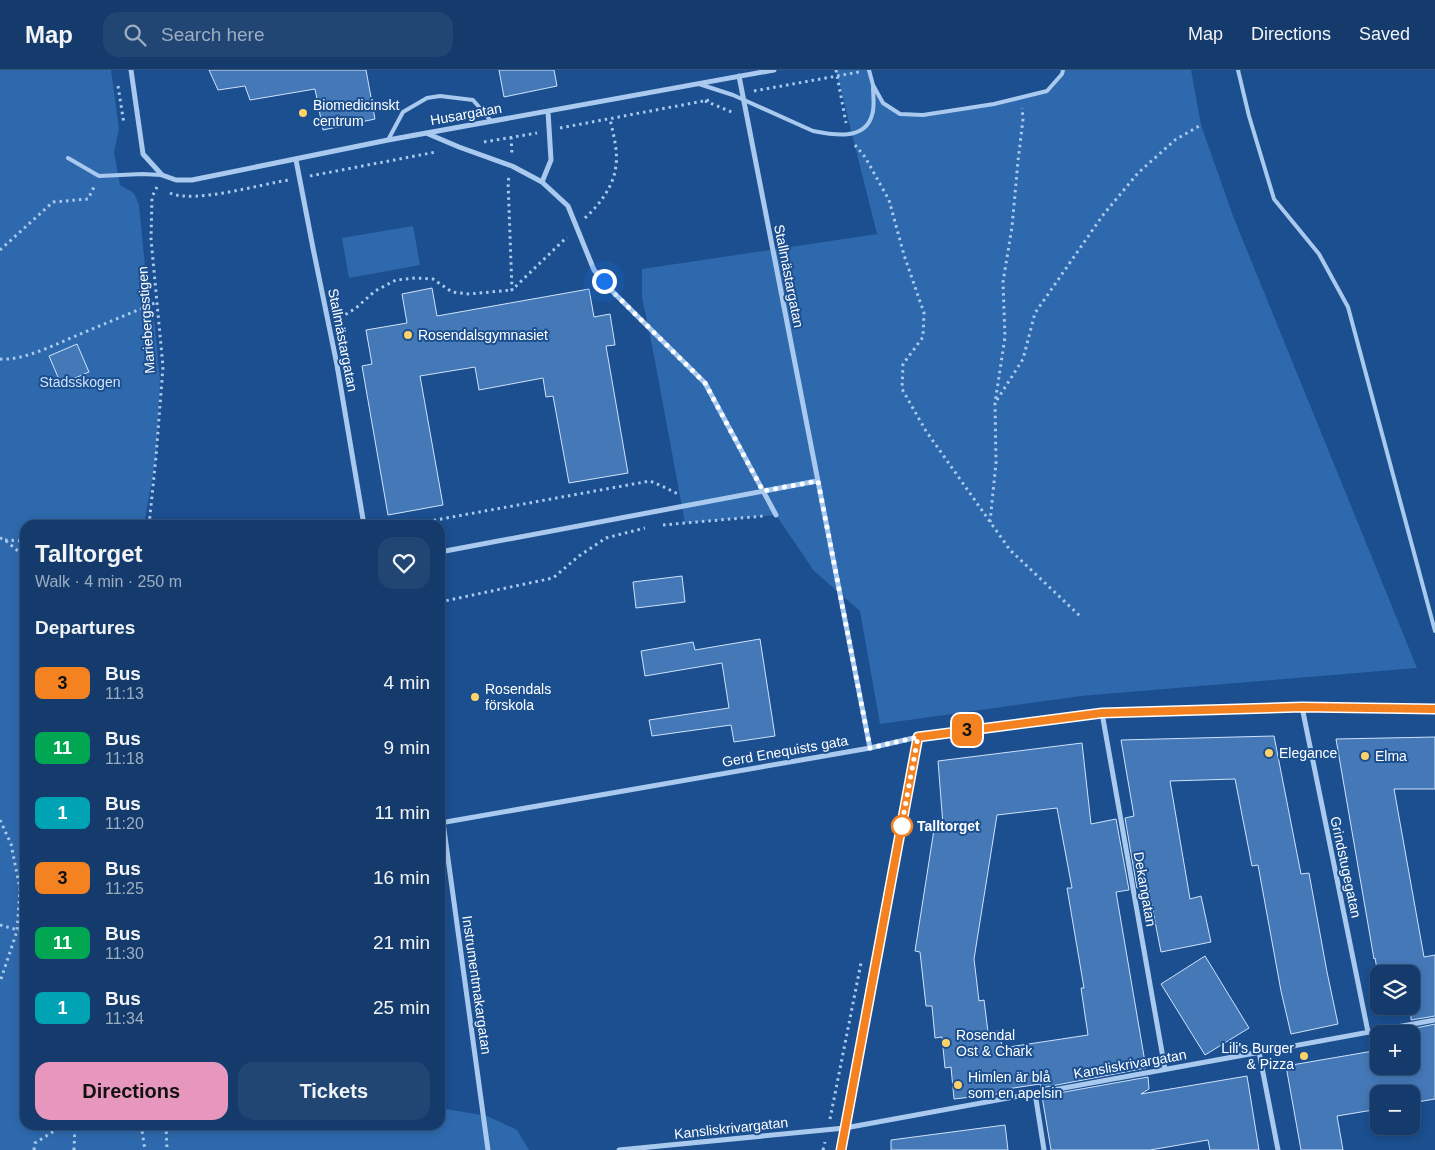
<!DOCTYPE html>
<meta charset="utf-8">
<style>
body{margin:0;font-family:Helvetica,sans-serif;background:#214673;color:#f1f3f6;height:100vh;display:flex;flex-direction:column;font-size:19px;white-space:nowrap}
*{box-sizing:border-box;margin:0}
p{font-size:16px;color:#9dadc1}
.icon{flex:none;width:28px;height:28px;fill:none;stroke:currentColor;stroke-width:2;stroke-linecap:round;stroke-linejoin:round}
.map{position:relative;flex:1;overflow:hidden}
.drawer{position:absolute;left:20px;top:450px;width:425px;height:610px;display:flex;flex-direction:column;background:#143b6b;border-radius:15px;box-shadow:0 2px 8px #0003,0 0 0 1px #33557e}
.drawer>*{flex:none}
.badge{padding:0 10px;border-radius:8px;font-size:18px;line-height:32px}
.controls{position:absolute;left:1370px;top:895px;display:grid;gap:10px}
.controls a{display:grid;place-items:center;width:50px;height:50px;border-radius:10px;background:#143b6b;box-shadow:0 2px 8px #0003,0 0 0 1px #33557e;font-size:25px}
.you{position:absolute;width:25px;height:25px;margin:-12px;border:4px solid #fff;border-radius:50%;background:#1a73e8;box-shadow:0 0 0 8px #1a73e833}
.map>.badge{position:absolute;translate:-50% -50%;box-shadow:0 0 0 2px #fff}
h2{padding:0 15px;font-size:19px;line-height:45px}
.round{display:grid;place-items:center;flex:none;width:52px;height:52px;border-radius:15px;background:#214673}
.summary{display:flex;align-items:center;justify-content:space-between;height:85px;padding:0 15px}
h1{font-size:24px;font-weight:800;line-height:38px}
.button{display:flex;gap:10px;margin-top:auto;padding:10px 15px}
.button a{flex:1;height:58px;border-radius:15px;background:#e797bd;color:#111;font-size:20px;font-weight:800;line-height:58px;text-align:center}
.button a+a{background:#214673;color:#f1f3f6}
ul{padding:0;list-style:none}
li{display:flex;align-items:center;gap:15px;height:65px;padding:0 15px}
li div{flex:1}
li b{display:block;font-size:19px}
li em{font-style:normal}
li .badge{min-width:55px;font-weight:700;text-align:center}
header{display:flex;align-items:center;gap:30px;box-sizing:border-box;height:70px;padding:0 25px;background:#143b6b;border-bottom:1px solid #33557e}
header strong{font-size:24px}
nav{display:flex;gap:28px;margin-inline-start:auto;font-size:18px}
.search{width:350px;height:45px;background:#214673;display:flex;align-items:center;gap:12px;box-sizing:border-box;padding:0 18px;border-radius:15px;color:#9dadc1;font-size:19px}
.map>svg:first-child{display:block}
</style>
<header>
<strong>Map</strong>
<div class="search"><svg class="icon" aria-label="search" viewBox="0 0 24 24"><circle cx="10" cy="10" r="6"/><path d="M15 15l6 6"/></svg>Search here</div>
<nav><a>Map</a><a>Directions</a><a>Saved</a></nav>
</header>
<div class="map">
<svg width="1435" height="1080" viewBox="0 0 1435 1080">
<rect width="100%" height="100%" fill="#1b4f8f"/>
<path fill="#2e69ad" d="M0 0H111L119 59 114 82 120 115C132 122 134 120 139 135L147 216 155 257 160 311 156 387 144 455H25V1055H440V1035L446 1039 487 1046 517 1060 529 1080H0Z
M836 0H869L873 15 883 33 900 44 923 45 949 42 1047 21 1063 0H1191L1201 55 1233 146 1417 598 1081 626 880 654 860 541 814 501 776 445 685 453 655 291 642 227V199L877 164Z
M413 156 420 195 349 208 342 168Z"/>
<path fill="#4478b7" stroke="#cfe3fa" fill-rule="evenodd" d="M209 0H366L375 49 323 60 315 19 250 30 245 16 218 20Z
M499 0H554L557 16 504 27Z
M432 218 437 246 589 219 594 247 610 244 615 275 606 276 628 403 569 413 553 326 546 327 543 308 479 320 475 297 420 306 443 435 388 445 362 296 372 294 366 260 407 253 402 224Z
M77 274 89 302 61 314 49 286Z
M682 506 685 532 636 538 633 512Z
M760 569 775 666 734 672 731 655 652 666 649 650 729 638 722 593 645 606 641 581 693 572 695 580Z
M1274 666 1301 804 1309 803 1327 902 1338 954 1291 964 1281 921 1258 795 1252 796 1235 709 1170 711 1190 829 1201 826 1211 872 1161 882 1148 816 1137 818 1125 748 1134 746 1121 670Z
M1435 667V719H1394L1424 887 1435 885V946L1411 950V904H1378L1375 888 1374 889 1336 669Z
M1082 673 1091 754 1116 749 1129 820 1116 822 1146 998 1041 1018 1040 1014 1007 1019V1023L954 1029 951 997 945 998 942 967 935 968 932 936H926L920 882 915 881 935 753 943 755 938 691ZM1057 738 1072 818H1067L1084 918H1081L1088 965 1002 978 1000 961 988 962 984 930 979 931 974 889 997 745Z
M1205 886 1249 958 1205 985 1161 914Z
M1435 954V1029L1411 1033V1024H1379V1039L1337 1046 1343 1080H1301L1286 996 1379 980V996H1411V959Z
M1247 1006 1259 1080H1210L1208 1070 1150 1080H1051L1042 1026 1148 1007 1149 1019 1141 1024Z
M1005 1055 1008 1080H891V1070Z"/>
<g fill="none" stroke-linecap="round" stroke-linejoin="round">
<path stroke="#a9c9ee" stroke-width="3" stroke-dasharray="2.5 4" stroke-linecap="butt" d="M836 0 846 53
M118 16 124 54
M754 21 859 2
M705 31 734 43
M560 58 709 30
M511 67 512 84
M484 72 537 63
M855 75 865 87 889 130 904 185 924 243 923 267 903 294 902 319 926 361 1010 480 1080 546
M310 106 436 82
M509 108 508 111 512 220 567 167
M170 123C195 134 261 114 289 110
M585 148C600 134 614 116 616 95 618 80 613 63 610 49
M0 180 53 132 88 129 95 115
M340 248 356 238 375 221 396 210 415 208 433 209 452 222 469 224 512 220
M0 289C23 291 56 274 78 265 104 254 131 243 157 232
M997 330 1023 289 1035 243 1103 145 1138 103 1175 70 1201 55
M990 452 996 393 995 333 1005 267 1003 212 1012 157 1018 91 1023 49 1022 38
M149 455 156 387 163 297 151 169 152 127 157 117
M408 455 650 411 664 417 678 424
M663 455 764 446
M0 468 5 470 25 487
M5 470 25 471
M440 532 553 508 579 486 606 468 645 458
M0 750 11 774 20 819 17 861 0 912
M0 855 25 862
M830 1049 861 893
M141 1055 145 1080
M166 1055 167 1080
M34 1080 35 1073 59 1058 60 1055
M74 1080 75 1055
M823 1080 825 1072"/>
<path stroke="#a9c9ee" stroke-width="4" d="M869 0 873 15 883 33 900 44 923 45 994 34 1047 21 1062 4 1063 0
M1238 0 1249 46 1274 129 1319 184 1348 237 1435 561
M699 14 733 25 813 61C833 65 865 71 872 45 875 37 873 26 873 17
M388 70 403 42 427 28 440 26 473 30 491 51
M68 88 99 106 142 104 162 105"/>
<path stroke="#a9c9ee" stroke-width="5" d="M131 0 143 84 162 105 176 110H192L388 70 774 0
M739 6 870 678
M426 63 459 77 512 96 542 112 568 136 594 200 613 222 705 313 776 445
M296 90 313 178 337 295 364 455
M542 112 551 90 548 41
M440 482 817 411
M1302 637 1368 962
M1102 643 1165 999
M443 752 488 1080
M440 753 870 678 918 667 1102 643 1302 637 1435 639
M1259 982 1278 1080
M1035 1023 1044 1080
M619 1080 845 1058 1435 950
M841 1080 918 667"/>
</g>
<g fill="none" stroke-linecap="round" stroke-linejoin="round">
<g stroke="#fff" stroke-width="11">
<path id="line" d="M841 1080 918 667 1102 643 1302 637 1435 639"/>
</g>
<use href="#line" stroke="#f58220" stroke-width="8"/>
<path stroke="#fff" stroke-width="5" stroke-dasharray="0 9" d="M604 211 613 222 705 313 763 421 818 411 870 678 918 667 900 764 902 756"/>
</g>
<g fill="#ffd166" stroke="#1b4f8f" stroke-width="2">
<circle cx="303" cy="43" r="5"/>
<circle cx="408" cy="265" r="5"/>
<circle cx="475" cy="627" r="5"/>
<circle cx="1269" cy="683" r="5"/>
<circle cx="1365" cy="686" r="5"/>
<circle cx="946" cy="973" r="5"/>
<circle cx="1304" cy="986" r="5"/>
<circle cx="958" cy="1015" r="5"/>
</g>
<circle fill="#fff" stroke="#f58220" stroke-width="2.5" cx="902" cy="756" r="10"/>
<g text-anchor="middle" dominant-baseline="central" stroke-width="4" stroke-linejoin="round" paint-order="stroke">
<g font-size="14" fill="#fff" stroke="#1b4f8f" text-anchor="start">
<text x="313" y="35">Biomedicinskt<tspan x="313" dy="16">centrum</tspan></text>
<text x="418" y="265">Rosendalsgymnasiet</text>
<text x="485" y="619">Rosendals<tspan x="485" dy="16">förskola</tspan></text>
<text x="1279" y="683">Elegance</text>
<text x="1375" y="686">Elma</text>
<text x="956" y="965">Rosendal<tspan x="956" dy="16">Ost &amp; Chark</tspan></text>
<text x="1294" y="978" text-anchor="end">Lili's Burger<tspan x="1294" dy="16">&amp; Pizza</tspan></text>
<text x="968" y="1007">Himlen är blå<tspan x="968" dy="16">som en apelsin</tspan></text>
</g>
<g font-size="14" fill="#fff" stroke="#1b4f8f">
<text transform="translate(466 44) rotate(-10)">Husargatan</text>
<text transform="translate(789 206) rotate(79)">Stallmästargatan</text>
<text transform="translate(146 250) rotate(-94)">Mariebergsstigen</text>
<text transform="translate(343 270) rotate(79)">Stallmästargatan</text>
<text transform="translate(785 681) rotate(-10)">Gerd Enequists gata</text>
<text transform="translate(1346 797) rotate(78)">Grindstugegatan</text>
<text transform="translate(1145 819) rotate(80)">Dekangatan</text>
<text transform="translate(477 915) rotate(82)">Instrumentmakargatan</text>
<text transform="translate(1130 994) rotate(-10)">Kansliskrivargatan</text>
<text transform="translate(731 1058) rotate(-6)">Kansliskrivargatan</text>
</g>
<g font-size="14" fill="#cfe3fa" stroke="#1b4f8f">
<text x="80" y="312">Stadsskogen</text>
</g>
<g font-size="14" font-weight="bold" fill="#fff" stroke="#1b4f8f" text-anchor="start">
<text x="917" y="756">Talltorget</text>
</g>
</g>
</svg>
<div class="controls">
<a><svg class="icon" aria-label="layers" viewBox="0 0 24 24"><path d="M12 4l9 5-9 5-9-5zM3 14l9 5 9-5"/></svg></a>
<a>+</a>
<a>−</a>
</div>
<div class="you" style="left:604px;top:211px"></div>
<b class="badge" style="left:967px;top:660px;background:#f58220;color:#111">3</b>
<section class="drawer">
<div class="summary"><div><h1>Talltorget</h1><p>Walk · 4 min · 250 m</p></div><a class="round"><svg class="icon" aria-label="heart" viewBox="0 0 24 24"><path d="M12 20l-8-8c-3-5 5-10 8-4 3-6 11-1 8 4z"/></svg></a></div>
<h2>Departures</h2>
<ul>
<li><span class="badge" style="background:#f58220;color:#111">3</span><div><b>Bus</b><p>11:13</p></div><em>4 min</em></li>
<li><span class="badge" style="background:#00a651;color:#fff">11</span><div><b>Bus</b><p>11:18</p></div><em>9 min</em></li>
<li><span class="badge" style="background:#00a3b4;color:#fff">1</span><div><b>Bus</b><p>11:20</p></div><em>11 min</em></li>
<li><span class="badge" style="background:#f58220;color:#111">3</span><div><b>Bus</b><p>11:25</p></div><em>16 min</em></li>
<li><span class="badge" style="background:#00a651;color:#fff">11</span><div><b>Bus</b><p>11:30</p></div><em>21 min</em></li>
<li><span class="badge" style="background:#00a3b4;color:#fff">1</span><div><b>Bus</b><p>11:34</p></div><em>25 min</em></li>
</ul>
<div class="button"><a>Directions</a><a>Tickets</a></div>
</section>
</div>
